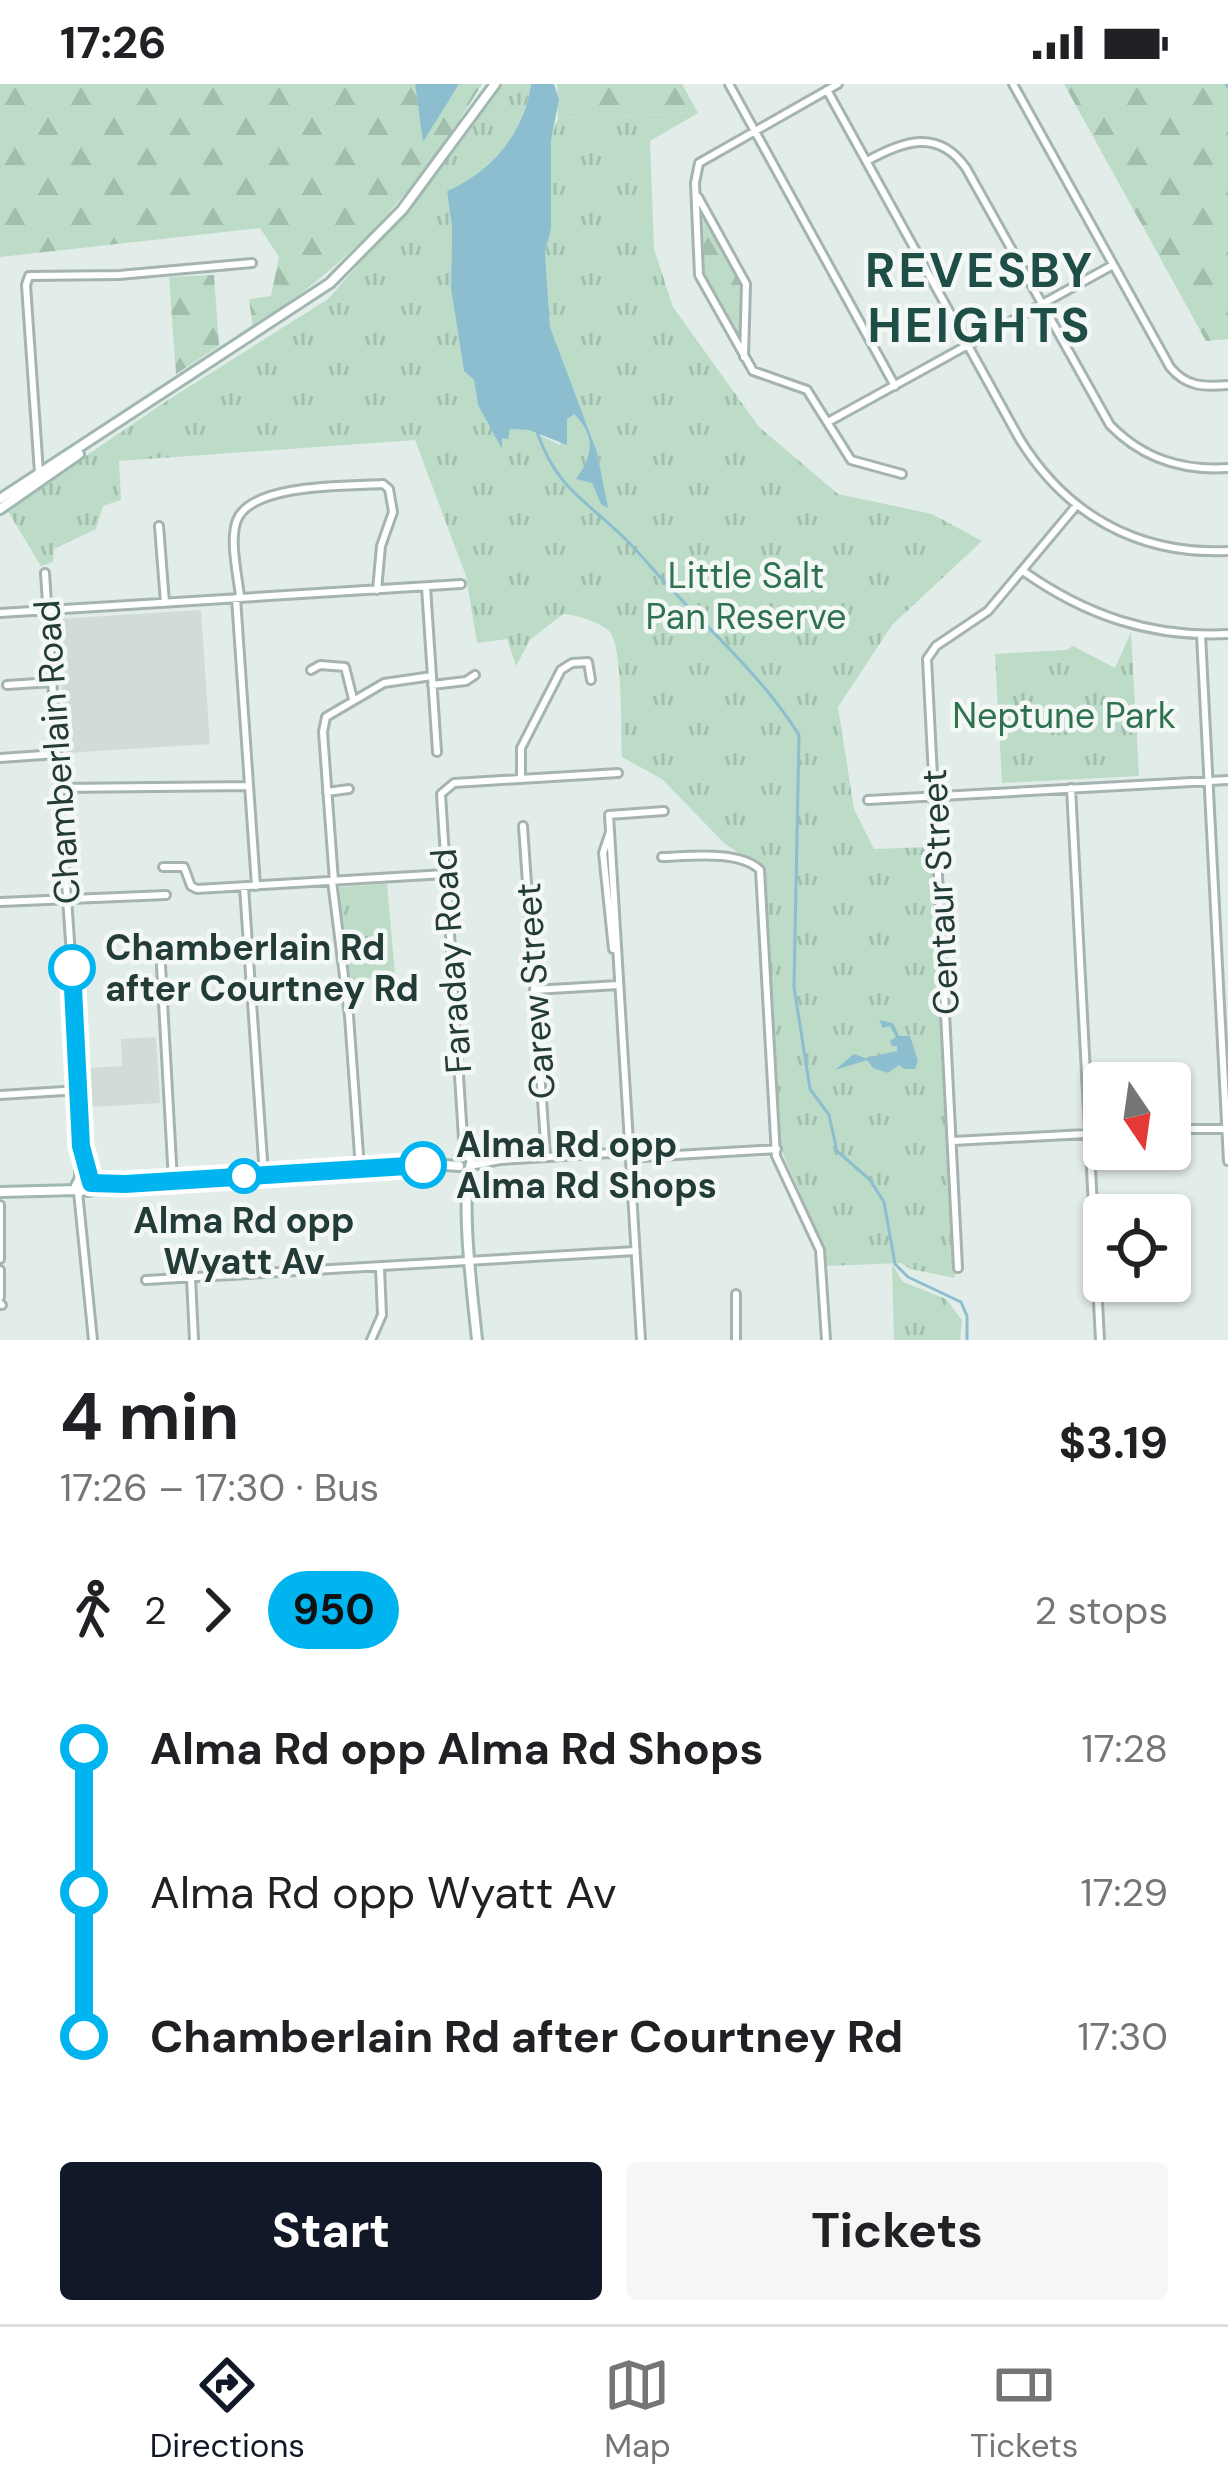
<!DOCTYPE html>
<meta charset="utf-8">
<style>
body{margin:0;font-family:"DM Sans",sans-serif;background:#f6f6f6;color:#202124;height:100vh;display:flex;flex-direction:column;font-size:45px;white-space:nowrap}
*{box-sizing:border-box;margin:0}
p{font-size:39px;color:#757577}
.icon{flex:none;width:66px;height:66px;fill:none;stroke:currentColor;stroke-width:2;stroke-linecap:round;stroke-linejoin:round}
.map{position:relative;height:1256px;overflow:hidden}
.side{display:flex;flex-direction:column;background:#fff;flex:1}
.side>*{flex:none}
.badge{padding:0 24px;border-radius:39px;font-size:42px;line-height:78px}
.needle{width:78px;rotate:167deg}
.fabs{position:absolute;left:1083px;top:978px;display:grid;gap:24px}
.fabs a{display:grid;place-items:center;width:108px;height:108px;border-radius:12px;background:#fff;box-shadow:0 3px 9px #0004;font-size:60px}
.map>.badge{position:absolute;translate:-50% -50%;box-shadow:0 0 0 6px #fff}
.legs{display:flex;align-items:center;gap:18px;height:132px;padding:0 60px;font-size:39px}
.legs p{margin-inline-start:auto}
.summary{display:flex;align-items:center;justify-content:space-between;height:204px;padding:0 60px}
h1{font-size:66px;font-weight:700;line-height:90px}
.action{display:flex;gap:24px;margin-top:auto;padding:24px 60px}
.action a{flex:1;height:138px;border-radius:12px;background:#111827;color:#fff;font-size:48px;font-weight:700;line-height:138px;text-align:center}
.action a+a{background:#f6f6f6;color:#202124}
ul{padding:0 60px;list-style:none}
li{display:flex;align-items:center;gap:42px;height:144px;font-size:45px}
li i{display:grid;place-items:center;width:18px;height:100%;margin:0 15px;background:currentColor}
li i::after{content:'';width:30px;height:30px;margin:-15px;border:9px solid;border-radius:50%;background:#fff}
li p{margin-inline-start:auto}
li:first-child i{background:linear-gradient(#0000 50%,currentColor 0)}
li:last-child i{background:linear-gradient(currentColor 50%,#0000 0)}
.status{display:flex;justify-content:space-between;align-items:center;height:84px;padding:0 60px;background:#fff;direction:ltr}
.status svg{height:33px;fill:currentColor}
.menu{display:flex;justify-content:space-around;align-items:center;height:168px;border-top:3px solid #e0e0e0;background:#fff;font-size:33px;color:#757577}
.menu a{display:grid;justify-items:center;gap:6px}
.menu .on{color:#111827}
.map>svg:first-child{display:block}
</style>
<div class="status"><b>17:26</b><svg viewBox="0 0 49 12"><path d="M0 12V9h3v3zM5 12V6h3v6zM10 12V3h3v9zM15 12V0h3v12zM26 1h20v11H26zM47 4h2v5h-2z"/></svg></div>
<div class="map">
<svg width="1228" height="1256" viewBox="0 0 1228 1256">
<defs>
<pattern id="forest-firs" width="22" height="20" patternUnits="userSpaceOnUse" patternTransform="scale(3)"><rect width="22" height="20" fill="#bcdcc8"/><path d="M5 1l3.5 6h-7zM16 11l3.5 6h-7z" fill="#a1bead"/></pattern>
<pattern id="park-tufts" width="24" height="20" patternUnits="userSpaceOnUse" patternTransform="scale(3)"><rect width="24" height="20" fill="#bcdcc8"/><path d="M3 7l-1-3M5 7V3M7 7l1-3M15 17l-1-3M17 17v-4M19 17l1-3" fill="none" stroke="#a1bead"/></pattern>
</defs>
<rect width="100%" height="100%" fill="#e2ece8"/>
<path fill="#d1dcd8" d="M201 526 210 660 66 669 58 535Z
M156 953 160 1019 91 1023 88 984 122 982 121 955Z"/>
<path fill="url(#forest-firs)" d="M0 0H415L423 56 459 0H482C416 108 358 173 253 244L249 215 271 212 279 173 260 144 0 173Z
M557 0H682L698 29 558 34Z
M1064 0H1228V255L1206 257Z
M703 129 743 200 741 260 704 193Z
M214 191 219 262 176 290 169 193Z"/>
<path fill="url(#park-tufts)" d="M503 0H531C523 50 492 86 447 107L452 144 451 205 464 287 474 296 478 321 502 362V353L508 354 509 345 529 346 560 361 567 335 573 329C597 352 592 370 577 395L592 399 601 419 607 423 597 368 550 243 545 169 551 144 550 56 558 34 698 29 650 57 654 165 673 223 759 343 838 410 932 430 982 457 892 541 838 623 854 725 874 765 931 763 955 1194 910 1185 901 1179 826 1182 820 1155 780 1063 763 786 724 759 662 695 622 673C621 650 623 560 609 547 598 537 577 531 563 530L530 556 516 582 507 555 477 559 466 492 415 356 119 377 121 416 103 422 96 445 54 465 53 478 41 482 7 426 165 318 328 215 433 95Z
M1131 548 1139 692 1002 699 995 570 1066 566 1073 562 1115 584Z
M387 800 395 891 346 897 339 803Z
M892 1180 903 1198 946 1215 962 1236 960 1256H894Z"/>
<path fill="#8cbecf" d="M415 0H459L423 58Z
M531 0H554L559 16 551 56V145L545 168 550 243 597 368 608 424 601 420 592 399 576 395C593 371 596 352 574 330L567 335V361L529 346 510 345 508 355 502 354V365L478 321 474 296 464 287 451 205 452 144 447 107C492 87 524 49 531 0Z
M879 936 893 939 899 952H910L918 977 915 985H904L899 981 888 989 873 984 867 976 835 986 854 970 865 974 897 967V962H892L890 957 896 953 890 942 883 944Z"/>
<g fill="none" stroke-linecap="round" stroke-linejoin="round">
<path stroke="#8cbecf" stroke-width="3" d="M1226 0 1228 3
M537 348C556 402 580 412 618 448 639 467 656 490 676 510 719 555 766 598 799 651L794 903 810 1005 829 1031 837 1067 870 1096 884 1118 895 1180 908 1193 961 1218 967 1232V1256"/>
<g stroke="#a5b4b0" stroke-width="12">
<path id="minor" d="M729 0 895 302
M838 0 699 79 695 99 699 191 753 287 807 306 851 376 902 390
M1013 0 1170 283C1186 303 1204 303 1228 301
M827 6 1019 354C1066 431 1138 471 1228 467
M867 77C903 57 938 44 966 84L1110 341C1143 375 1182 387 1228 384
M698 113 746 200 744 273
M828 338 1113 181
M39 389 26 201 29 192 119 191 252 179
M159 442 165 519
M1023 487C1085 531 1151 554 1228 550
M45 489 57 670
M426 503 437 668
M240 513C238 492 229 456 237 436 252 399 349 402 383 400L389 405 393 428 381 462 377 506
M236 514 256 802
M0 529 461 500
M1201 551 1228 1077
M311 586 320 581 345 583 353 615
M7 601 53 598
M432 601 466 597 475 591
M521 695V664L561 586 572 579 588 578 591 596
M60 704 249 702
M1071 704 1100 1256
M327 708 349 705
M868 716 1228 696
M523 742 546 1073
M610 748 603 769 613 865
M662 773C690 772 740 766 760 786L776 1072 820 1166 826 1256
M163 783H184L191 802 197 805 445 790
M332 797 349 932 360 1085
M334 797 323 648 326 633 384 599 432 592
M244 803 264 1091
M0 818 166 811
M161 882 173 1097
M534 906 618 901
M0 1011 80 1006
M1170 1045H1228
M953 1057 1104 1049
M469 1072 463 1054 441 710 454 699 618 689
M470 1082 500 1076 611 1069 643 1073 777 1065
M78 1108 93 1256
M0 1121V1175
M958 1184 927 575 936 562 988 527 1076 422
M0 1186V1213
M191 1194 194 1256
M146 1196 635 1167
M736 1210V1256
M0 1219 2 1221
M371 1256 382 1231 380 1184
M641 1256 609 731 664 727"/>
</g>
<g stroke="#a5b4b0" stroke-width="12">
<path id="tertiary" d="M0 674 57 670 81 1015 79 1096
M83 1071 89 1096"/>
</g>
<g stroke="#a1b7b1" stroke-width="14">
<path id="secondary" d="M0 415 330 199 402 126 495 0
M0 425 79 370
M459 1073 467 1071 472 1076C459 1112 473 1214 477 1256
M88 1107 125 1100 430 1080 459 1082
M0 1108 78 1106
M80 1108 76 1102 79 1096 91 1099"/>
</g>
<use href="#minor" stroke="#fff" stroke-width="6"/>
<use href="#tertiary" stroke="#fff" stroke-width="6"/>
<use href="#secondary" stroke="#fff" stroke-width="8"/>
</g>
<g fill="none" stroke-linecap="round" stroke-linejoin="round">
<g stroke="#fff" stroke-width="27">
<path id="line-1" d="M72 884 81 1062 91 1099 125 1100 423 1081"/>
</g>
<use href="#line-1" stroke="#00b5ef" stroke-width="18"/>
</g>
<g fill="#fff" stroke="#00b5ef" stroke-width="6">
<circle cx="72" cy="884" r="21"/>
<circle cx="423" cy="1081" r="21"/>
<circle cx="244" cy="1092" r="15"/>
</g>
<g text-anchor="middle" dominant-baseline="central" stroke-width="9" stroke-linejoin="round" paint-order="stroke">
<g font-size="36" fill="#2f724f" stroke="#f3f8f6">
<text x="746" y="491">Little Salt<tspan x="746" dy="41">Pan Reserve</tspan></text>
<text x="1064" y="631">Neptune Park</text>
</g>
<g font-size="36" fill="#233c38" stroke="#f3f8f6">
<text transform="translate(57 668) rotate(-94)">Chamberlain Road</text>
<text transform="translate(940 808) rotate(-93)">Centaur Street</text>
<text transform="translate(451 877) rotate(-94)">Faraday Road</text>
<text transform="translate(535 907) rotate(-94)">Carew Street</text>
</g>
<g font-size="36" font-weight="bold" fill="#233c38" stroke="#f3f8f6" text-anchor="start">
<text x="105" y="863">Chamberlain Rd<tspan x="105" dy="41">after Courtney Rd</tspan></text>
<text x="456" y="1060">Alma Rd opp<tspan x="456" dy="41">Alma Rd Shops</tspan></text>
<text x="244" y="1136" text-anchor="middle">Alma Rd opp<tspan x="244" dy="41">Wyatt Av</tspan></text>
</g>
<g font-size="48" font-weight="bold" letter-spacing="3" fill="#1f4e47" stroke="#f3f8f6">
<text x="980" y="186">REVESBY<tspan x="980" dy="55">HEIGHTS</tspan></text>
</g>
</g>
</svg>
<div class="fabs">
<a><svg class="needle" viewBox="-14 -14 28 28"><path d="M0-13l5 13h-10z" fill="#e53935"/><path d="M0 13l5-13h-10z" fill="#757577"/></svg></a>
<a><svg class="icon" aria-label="locate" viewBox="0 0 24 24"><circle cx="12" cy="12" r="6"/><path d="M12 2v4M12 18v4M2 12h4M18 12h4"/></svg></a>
</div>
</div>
<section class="side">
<div class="summary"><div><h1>4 min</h1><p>17:26 – 17:30 · Bus</p></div><b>$3.19</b></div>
<div class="legs"><svg class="icon" aria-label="walk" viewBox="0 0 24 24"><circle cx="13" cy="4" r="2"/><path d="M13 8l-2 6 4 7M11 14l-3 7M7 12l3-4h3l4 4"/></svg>2<svg class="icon" aria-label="forward" viewBox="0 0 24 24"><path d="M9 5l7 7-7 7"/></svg><b class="badge" style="background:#00b5ef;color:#111">950</b><p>2 stops</p></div>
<ul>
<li><i style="color:#00b5ef"></i><b>Alma Rd opp Alma Rd Shops</b><p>17:28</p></li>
<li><i style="color:#00b5ef"></i><span>Alma Rd opp Wyatt Av</span><p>17:29</p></li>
<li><i style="color:#00b5ef"></i><b>Chamberlain Rd after Courtney Rd</b><p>17:30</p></li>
</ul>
<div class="action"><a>Start</a><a>Tickets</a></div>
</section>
<nav class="menu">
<a class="on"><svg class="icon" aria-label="directions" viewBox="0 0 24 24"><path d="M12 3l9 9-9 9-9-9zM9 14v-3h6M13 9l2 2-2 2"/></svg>Directions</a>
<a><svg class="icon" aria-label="map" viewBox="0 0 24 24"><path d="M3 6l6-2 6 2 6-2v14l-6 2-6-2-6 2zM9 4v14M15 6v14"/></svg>Map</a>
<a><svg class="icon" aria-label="tickets" viewBox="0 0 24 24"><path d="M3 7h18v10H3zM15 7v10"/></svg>Tickets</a>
</nav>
